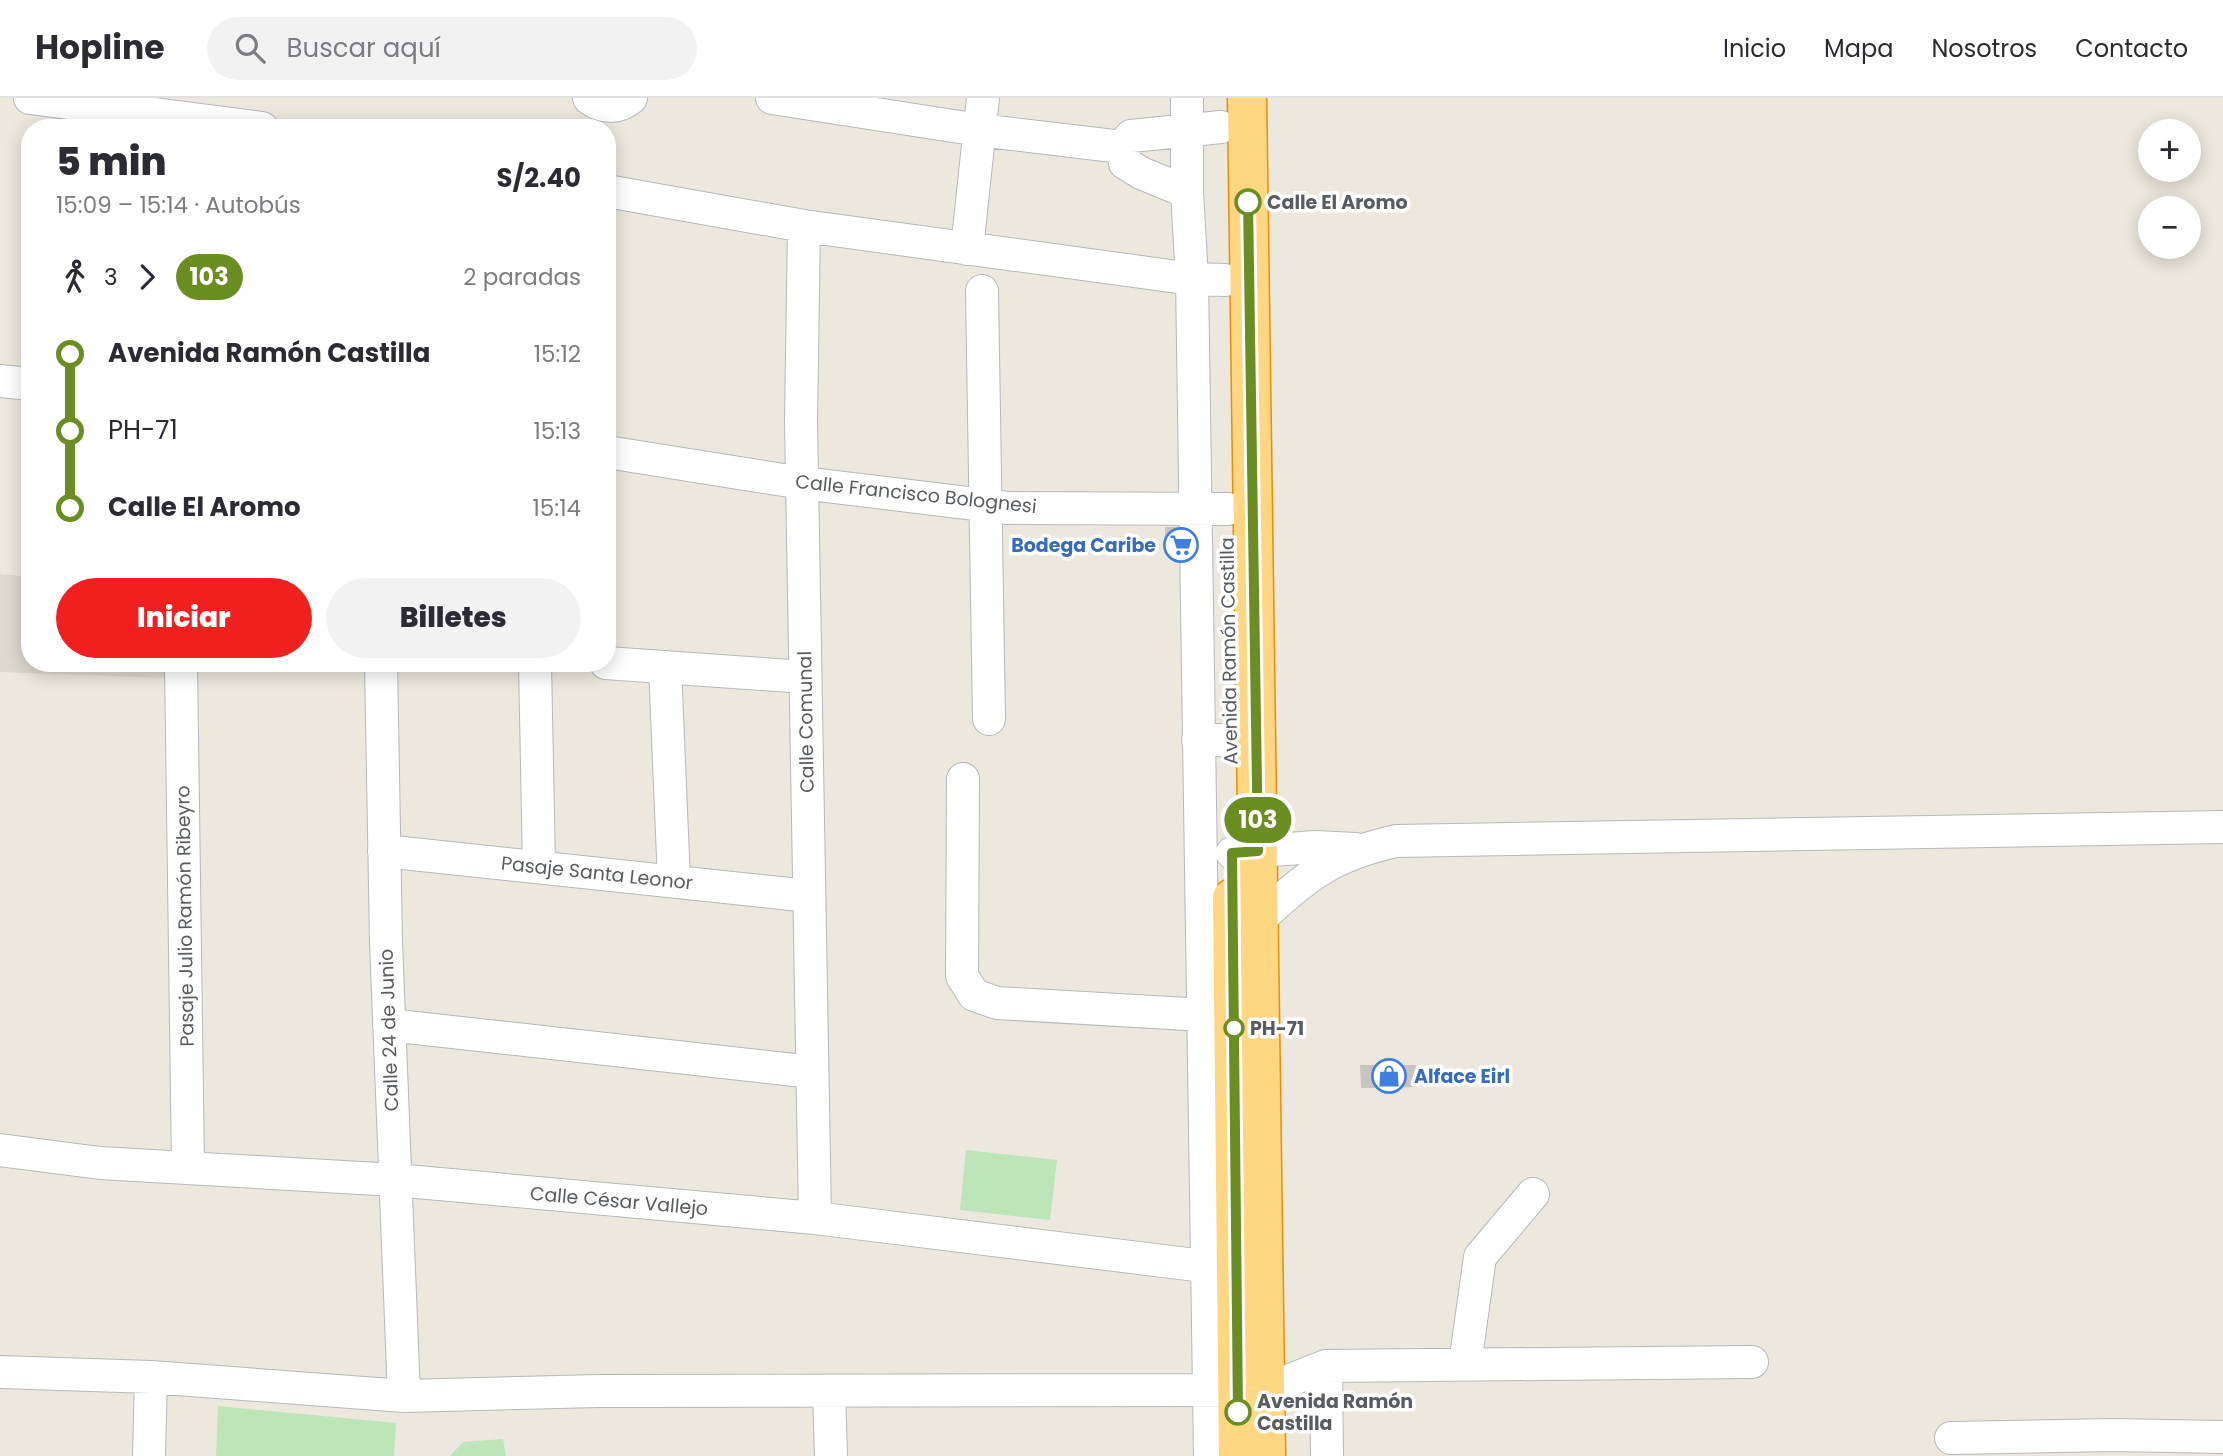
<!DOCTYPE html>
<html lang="es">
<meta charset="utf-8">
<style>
body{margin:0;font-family:Poppins,sans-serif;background:#f2f2f3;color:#2b2b33;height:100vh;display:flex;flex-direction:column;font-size:26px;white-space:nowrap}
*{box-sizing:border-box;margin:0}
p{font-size:23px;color:#7c7c81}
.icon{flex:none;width:38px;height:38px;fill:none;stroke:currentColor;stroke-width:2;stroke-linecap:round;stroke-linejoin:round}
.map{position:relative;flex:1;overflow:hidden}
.drawer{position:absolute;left:21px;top:21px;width:595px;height:553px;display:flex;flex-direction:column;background:#fff;border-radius:28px;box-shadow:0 4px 18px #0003}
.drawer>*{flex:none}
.badge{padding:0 14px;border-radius:23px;font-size:24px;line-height:46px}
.controls{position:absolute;left:2138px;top:21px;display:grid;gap:14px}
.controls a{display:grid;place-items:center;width:63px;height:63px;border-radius:50%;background:#fff;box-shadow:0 4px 18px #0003;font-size:35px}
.map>.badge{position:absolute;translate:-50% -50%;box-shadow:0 0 0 4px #fff}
.legs{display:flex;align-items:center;gap:10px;height:77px;padding:0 35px;font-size:23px}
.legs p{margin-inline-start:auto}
.overview{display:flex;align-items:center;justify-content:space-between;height:119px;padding:0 35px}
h1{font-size:38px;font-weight:800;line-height:52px}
.primary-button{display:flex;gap:14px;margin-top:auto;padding:14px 35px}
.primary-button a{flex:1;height:80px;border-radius:42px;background:#f02020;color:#fff;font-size:28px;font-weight:800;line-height:80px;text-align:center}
.primary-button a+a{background:#f2f2f3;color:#2b2b33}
ul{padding:0 35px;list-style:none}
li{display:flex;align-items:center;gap:24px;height:77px;font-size:26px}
li i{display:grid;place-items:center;width:10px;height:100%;margin:0 9px;background:currentColor}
li i::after{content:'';width:18px;height:18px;margin:-9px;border:5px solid;border-radius:50%;background:#fff}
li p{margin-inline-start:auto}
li:first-child i{background:linear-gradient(#0000 50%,currentColor 0)}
li:last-child i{background:linear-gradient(currentColor 50%,#0000 0)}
header{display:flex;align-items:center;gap:42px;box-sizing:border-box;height:98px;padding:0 35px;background:#fff;border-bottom:2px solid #e1e1e2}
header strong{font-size:33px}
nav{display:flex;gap:38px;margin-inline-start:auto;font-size:24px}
.search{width:490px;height:63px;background:#f2f2f3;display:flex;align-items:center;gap:18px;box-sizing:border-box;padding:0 24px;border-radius:38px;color:#7c7c81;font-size:26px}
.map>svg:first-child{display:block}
</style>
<header>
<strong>Hopline</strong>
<div class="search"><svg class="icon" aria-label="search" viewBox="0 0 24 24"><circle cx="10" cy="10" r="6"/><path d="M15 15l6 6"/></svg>Buscar aquí</div>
<nav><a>Inicio</a><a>Mapa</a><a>Nosotros</a><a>Contacto</a></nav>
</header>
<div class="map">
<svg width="2223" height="1358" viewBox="0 0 2223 1358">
<rect width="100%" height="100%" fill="#ece8de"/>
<path fill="#ded9cf" d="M0 476 30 479V565H165V580L0 574Z"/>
<path fill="#bce5b9" d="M966 1052 1057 1062 1050 1122 960 1112Z
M218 1308 396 1325 394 1358H216Z
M503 1341 506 1358H450L463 1344Z"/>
<path fill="#c9c4bd" d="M1165 429H1177L1178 454H1165Z
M1360 967H1416L1417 989 1361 990Z"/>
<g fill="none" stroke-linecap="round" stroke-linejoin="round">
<g stroke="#b5b8bc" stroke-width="34">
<path id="minor" d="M30 0 262 30
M589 0C602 10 618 11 631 0
M772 0 979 32 1122 49
M1187 0V94L1192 181 1210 1358
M607 93 804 128 1192 181 1225 182
M1187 94 1141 75 1125 65 1122 49 1131 38 1221 29
M804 128 801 324 815 1120
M967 151 983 0
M982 193 989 621
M0 283 30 286
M607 354 802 385 1008 410 1228 411
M181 565 188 1070
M381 565 386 844 404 1298
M535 565 539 769
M606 565 805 579
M665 569 674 783
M1198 642H1230
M963 681 962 878 974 897 997 905 1222 918
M384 753 809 798
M1232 755 1315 749 1356 751
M1259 822C1305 778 1333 757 1396 743L2223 729
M389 927 812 974
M0 1052 100 1065 395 1082 815 1120 1228 1171
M1465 1266 1480 1159 1533 1096
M1326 1268 1327 1358
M0 1274 151 1279 404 1298 599 1293 1265 1292 1326 1268 1752 1264
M829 1293 831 1358
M1951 1340 2113 1337 2223 1339
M149 1358 151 1279"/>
</g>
<g stroke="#ea8f00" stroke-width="41">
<path id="highway" d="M1247 0 1266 1358
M1232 800 1238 1358"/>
</g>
<use href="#minor" stroke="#fff" stroke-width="32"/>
<use href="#highway" stroke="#ffd682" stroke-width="38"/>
</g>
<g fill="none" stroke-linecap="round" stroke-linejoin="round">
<g stroke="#fff" stroke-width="16">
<path id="line-1" d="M1238 1314 1232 755 1258 753 1248 104"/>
</g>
<use href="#line-1" stroke="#6b8e23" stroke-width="10"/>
</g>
<defs>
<g id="supermarket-ring" transform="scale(1.75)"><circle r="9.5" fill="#fff" stroke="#3f7fe0" stroke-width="1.5"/><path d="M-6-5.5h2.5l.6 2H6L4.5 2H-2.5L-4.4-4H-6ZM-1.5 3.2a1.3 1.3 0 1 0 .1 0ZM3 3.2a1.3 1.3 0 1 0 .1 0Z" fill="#3f7fe0"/></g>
<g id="shop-ring" transform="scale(1.75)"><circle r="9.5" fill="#fff" stroke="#3f7fe0" stroke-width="1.5"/><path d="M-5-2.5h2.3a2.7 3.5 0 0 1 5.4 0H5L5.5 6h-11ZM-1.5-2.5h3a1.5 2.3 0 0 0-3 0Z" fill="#3f7fe0"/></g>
</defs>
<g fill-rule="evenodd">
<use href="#supermarket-ring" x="1181" y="447"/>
<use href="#shop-ring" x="1389" y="978"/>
</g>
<g fill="#fff" stroke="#6b8e23" stroke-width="3.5">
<circle cx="1248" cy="104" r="12"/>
<circle cx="1234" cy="930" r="9"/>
<circle cx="1238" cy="1314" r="12"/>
</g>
<g text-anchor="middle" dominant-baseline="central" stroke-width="7" stroke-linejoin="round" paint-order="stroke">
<g font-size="19" font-weight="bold" fill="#585c60" stroke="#fff" text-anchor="start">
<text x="1267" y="104">Calle El Aromo</text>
<text x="1250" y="930">PH-71</text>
<text x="1257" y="1303">Avenida Ramón<tspan x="1257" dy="22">Castilla</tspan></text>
</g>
<g font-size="19" fill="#585c60" stroke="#fff">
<text transform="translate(916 396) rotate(6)">Calle Francisco Bolognesi</text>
<text transform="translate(1229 553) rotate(-91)">Avenida Ramón Castilla</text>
<text transform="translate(806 624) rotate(-91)">Calle Comunal</text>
<text transform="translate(597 775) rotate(6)">Pasaje Santa Leonor</text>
<text transform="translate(185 818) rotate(-91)">Pasaje Julio Ramón Ribeyro</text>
<text transform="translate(389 932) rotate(-92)">Calle 24 de Junio</text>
<text transform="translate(619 1103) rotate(5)">Calle César Vallejo</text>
</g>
<g font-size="19" font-weight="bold" fill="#366cbe" stroke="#fff" text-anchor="end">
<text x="1156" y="447">Bodega Caribe</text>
<text x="1414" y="978" text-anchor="start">Alface Eirl</text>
</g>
</g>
</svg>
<div class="controls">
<a>+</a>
<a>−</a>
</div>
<b class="badge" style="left:1258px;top:722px;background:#6b8e23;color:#fff">103</b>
<section class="drawer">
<div class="overview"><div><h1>5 min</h1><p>15:09 – 15:14 · Autobús</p></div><b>S/2.40</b></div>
<div class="legs"><svg class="icon" aria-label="walk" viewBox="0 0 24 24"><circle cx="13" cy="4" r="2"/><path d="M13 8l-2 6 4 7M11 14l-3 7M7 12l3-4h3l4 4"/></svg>3<svg class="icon" aria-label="forward" viewBox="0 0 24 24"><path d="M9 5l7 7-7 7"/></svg><b class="badge" style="background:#6b8e23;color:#fff">103</b><p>2 paradas</p></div>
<ul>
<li><i style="color:#6b8e23"></i><b>Avenida Ramón Castilla</b><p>15:12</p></li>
<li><i style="color:#6b8e23"></i><span>PH-71</span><p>15:13</p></li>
<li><i style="color:#6b8e23"></i><b>Calle El Aromo</b><p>15:14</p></li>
</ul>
<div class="primary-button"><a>Iniciar</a><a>Billetes</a></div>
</section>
</div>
